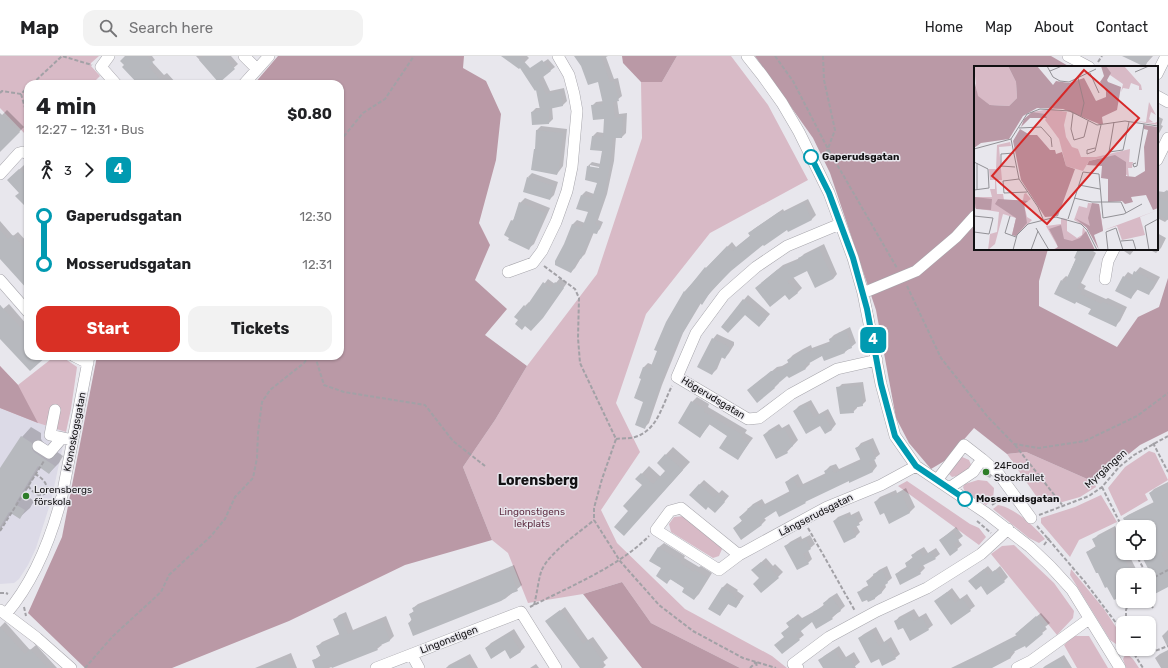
<!DOCTYPE html>
<meta charset="utf-8">
<style>
body{margin:0;font-family:Rubik,sans-serif;background:#f2f2f2;color:#202124;height:100vh;display:flex;flex-direction:column;font-size:15px;white-space:nowrap}
*{box-sizing:border-box;margin:0}
p{font-size:13px;color:#757577}
.icon{flex:none;width:22px;height:22px;fill:none;stroke:currentColor;stroke-width:2;stroke-linecap:round;stroke-linejoin:round}
.map{position:relative;flex:1;overflow:hidden}
.details{position:absolute;left:24px;top:24px;width:320px;height:280px;display:flex;flex-direction:column;background:#fff;border-radius:12px;box-shadow:0 1px 3px #0004}
.details>*{flex:none}
.badge{padding:0 8px;border-radius:6px;font-size:14px;line-height:26px}
.buttons{position:absolute;left:1116px;top:464px;display:grid;gap:8px}
.buttons a{display:grid;place-items:center;width:40px;height:40px;border-radius:8px;background:#fff;box-shadow:0 1px 3px #0004;font-size:20px}
.map>.badge{position:absolute;translate:-50% -50%;box-shadow:0 0 0 2px #fff}
.legs{display:flex;align-items:center;gap:6px;height:44px;padding:0 12px;font-size:13px}
.legs p{margin-inline-start:auto}
.headline{display:flex;align-items:center;justify-content:space-between;height:68px;padding:0 12px}
h1{font-size:22px;font-weight:700;line-height:30px}
.button{display:flex;gap:8px;margin-top:auto;padding:8px 12px}
.button a{flex:1;height:46px;border-radius:12px;background:#d93025;color:#fff;font-size:16px;font-weight:700;line-height:46px;text-align:center}
.button a+a{background:#f2f2f2;color:#202124}
ul{padding:0 12px;list-style:none}
li{display:flex;align-items:center;gap:14px;height:48px;font-size:15px}
li i{display:grid;place-items:center;width:6px;height:100%;margin:0 5px;background:currentColor}
li i::after{content:'';width:10px;height:10px;margin:-5px;border:3px solid;border-radius:50%;background:#fff}
li p{margin-inline-start:auto}
li:first-child i{background:linear-gradient(#0000 50%,currentColor 0)}
li:last-child i{background:linear-gradient(currentColor 50%,#0000 0)}
header{display:flex;align-items:center;gap:24px;box-sizing:border-box;height:56px;padding:0 20px;background:#fff;border-bottom:1px solid #e0e0e0}
header strong{font-size:19px}
nav{display:flex;gap:22px;margin-inline-start:auto;font-size:14px}
.search{width:280px;height:36px;background:#f2f2f2;display:flex;align-items:center;gap:10px;box-sizing:border-box;padding:0 14px;border-radius:12px;color:#757577;font-size:15px}
.map>svg:first-child{display:block}
</style>
<header>
<strong>Map</strong>
<div class="search"><svg class="icon" aria-label="search" viewBox="0 0 24 24"><circle cx="10" cy="10" r="6"/><path d="M15 15l6 6"/></svg>Search here</div>
<nav><a>Home</a><a>Map</a><a>About</a><a>Contact</a></nav>
</header>
<div class="map">
<svg width="1168" height="612" viewBox="0 0 1168 612">
<rect width="100%" height="100%" fill="#e8e7ed"/>
<path fill="#dcdae7" d="M0 352 38 367 66 376 51 445 36 492 28 509 19 523 14 527 0 528Z"/>
<path fill="#d8bac6" d="M0 0H99L91 7V10L100 20 92 28H28V87L25 84 26 79 0 52Z
M677 0H731L768 49 808 124 710 177 646 258 616 347 640 396 601 454 617 487 685 553 772 600 787 612H740L651 567 622 526 583 538 528 547 508 497 492 484 463 411 495 364 527 310 597 218 642 82 641 26H662Z
M55 300H61L77 311 71 353 66 376 38 367 0 352V310L18 329Z
M1149 395 1155 397 1168 424 1145 438 1148 444 1121 460 1108 432 1125 411Z
M1026 396 1094 426 1096 431 1080 441 1059 447H1041L1007 398Z
M960 400 969 404 972 411 970 417 952 421 949 418Z
M978 424 987 425 994 432 993 444 986 449 965 436 963 431 965 428Z
M907 425 970 468 979 472 986 481 979 489 898 430Z
M1101 439 1117 466 1079 484 1070 501 1041 467V462L1075 451Z
M998 449C1015 452 1034 470 1045 483L1039 487 1029 482 993 453Z
M684 460 718 486 722 493 719 500 713 502 671 476 669 468 674 461Z
M1014 489 1054 527 1074 555 1073 562 1057 579 991 498 1002 490Z
M1071 513 1104 553 1118 574 1120 587 1116 588 1110 584 1070 519Z
M1073 580H1089L1108 612H1077L1064 589Z
M1126 597 1133 603 1139 612H1126L1123 603Z"/>
<path fill="#ba99a6" d="M278 0H464L463 12 486 25 501 58 496 104 479 167 490 189 475 224 507 253 485 279 527 310 495 364 463 411 492 484 405 509 289 565 172 612H85L28 557 62 481 97 300H340V28H254Z
M622 0H677L662 26H641L623 7Z
M755 0H1051L1070 11H975V193H1048L1039 225V250L1117 291 1138 261 1159 251 1168 222V375L1140 389 1094 426 1026 396 1007 398 974 372 946 404 931 413 909 387 896 362 876 254 830 117 813 82Z
M0 310 18 329 38 367 0 352Z
M622 526 651 567 740 612H642L583 538Z"/>
<path fill="#0003" fill-rule="evenodd" d="M126 0H152L155 4 152 6 164 19 167 17 177 28H139Z
M196 0H231L238 8 219 25Z
M503 0H527L529 2 519 12Z
M576 0H608L606 1 614 23 618 22 622 40 617 44 619 58 627 57 626 77 622 81H616L614 105 607 138 598 164 603 166 600 173 596 177 594 176 585 198 581 202 575 212 571 216 565 189 573 168 577 164 585 167 589 156 582 139 586 135 594 138 598 126 588 110 592 106 601 108 603 94 593 80 597 76 604 77 605 62 592 50 596 46 604 45 599 24 582 9ZM590 109 604 112V114L590 111Z
M1129 0H1153L1144 10Z
M548 3 555 11 543 20 550 35 564 32 567 45 563 49 552 51 553 63 549 67 532 56 536 52H541L537 32 530 15Z
M7 54 24 71 0 95V61Z
M1157 60 1163 63 1161 69 1163 70 1157 81Z
M541 70 567 73 563 110 557 118 535 93 536 92 537 74Z
M24 109 28 113V152L17 140 20 137 8 124Z
M532 117 558 126 554 139 550 143 528 121Z
M1167 134 1168 135V163L1165 166 1157 162V135L1164 136Z
M525 142 550 152 534 188 529 192 512 165 514 163 520 147Z
M808 143 816 159 812 163 788 174V173L763 187 731 214 701 247 683 277 662 329 649 367 645 371V345L643 322 644 311 648 307 653 309 667 266 685 235 706 212 732 186 736 191 751 179 750 177 754 173 783 153 784 155Z
M0 165 13 180 18 176 28 187V232L0 201Z
M1157 177 1166 182 1161 192 1156 197 1148 193H1157Z
M824 188 837 218 833 223 808 214 793 221 802 232 797 237H785L761 227 783 209 800 202 804 198Z
M1080 193H1094L1093 195 1096 197 1081 227 1086 230 1084 233 1106 243 1108 242 1127 251 1120 265 1115 270 1092 253 1077 245 1075 247 1062 224 1066 220 1068 221Z
M1125 193H1135L1130 199 1124 195Z
M1140 211 1160 221 1153 233 1148 238 1138 233 1131 242 1124 221 1128 216 1133 219Z
M560 222 567 227 546 256 535 269 525 250 529 246 530 247 548 223 555 228Z
M748 239 770 258 764 265 746 257 722 270Z
M9 248 28 270V300H45L30 314 0 281V249L3 253Z
M850 271 856 287 845 296 825 303 823 299 809 306 810 308 806 312 789 321 788 318 778 326 779 327 774 332 753 330 777 311 782 310 789 306 788 304 793 299 803 293 811 289 812 292 831 285 830 283 834 279Z
M717 278 734 286V289L729 297 725 302 722 301 717 313 712 318 713 283Z
M863 326 866 345 862 349 857 350V352L853 356 838 332 842 328Z
M697 341 709 348 708 351 747 374 745 377 753 382 738 402 728 380 710 368 700 381 692 346Z
M811 344 819 358 828 353 836 368 832 373 825 376 821 368 794 355 799 350Z
M779 368 782 372 789 368 798 384 787 396 776 402 764 379 769 374Z
M31 371 41 377V383L43 386 63 400 59 407 49 417 40 411 24 438 34 445 30 452 20 461 12 456 0 474V414L22 381Z
M873 382 880 398 874 403 877 410 873 415 850 425 849 424 808 443 805 446 776 454 764 462 766 464 761 469 734 472 743 464 740 461 753 448 762 443 765 448 790 435 786 426 791 422 798 418 803 428 826 417 825 415 830 410 836 408 839 413 861 403 857 392 861 387Z
M673 391 690 406 631 471 630 455 644 429 637 423 649 410 661 421 667 414 658 407Z
M989 409 994 417 990 422 982 418Z
M704 424 719 437 722 434 729 440 720 451 699 429Z
M1168 426V530L1149 539V529L1156 525 1142 497H1149V471H1129L1124 462 1128 459 1154 446 1150 437 1154 433Z
M906 432 915 451 910 456 889 466 885 456 875 446 880 441 896 434 897 437Z
M859 455 863 464 856 469 860 476 855 481 834 465 838 461 850 456 851 459Z
M1115 470 1123 487V497H1128L1139 519H1123V536L1087 496 1096 490 1093 484 1098 479Z
M956 471 963 480 958 484 962 489 950 499 940 484Z
M810 479 815 488 808 494 812 503 808 507 786 490 790 486 801 480 802 483Z
M664 487 685 500 684 502 699 511 701 510 712 517 699 538 694 543 685 532 671 523 667 526 662 511 651 504 659 491Z
M924 491 928 497 936 492 940 498 935 502 923 509 925 512 920 517 896 518 901 514 908 510 906 507 913 501 912 499 917 495Z
M766 502 773 510 775 508 783 516 778 521 760 522 758 509Z
M514 509 522 529 506 542 409 567 412 563 410 558 414 555 413 552 418 548Z
M887 510 892 522 885 528 886 531 882 536 875 542 858 537 863 532 869 529 867 525 879 514Z
M988 510 993 516 1000 510 1008 521 1004 525 974 521Z
M727 527 738 534 737 535 744 540 736 551 729 547 720 559 722 532Z
M952 532 960 543 967 538 975 550 970 554 936 545Z
M837 537 845 550 832 562 812 565 800 574 804 579 799 583 785 580 783 577 790 570 792 563 798 558 802 562 817 554 825 548 824 547 829 542Z
M565 551 588 584 593 581 608 602 603 606 606 609 603 612H581L547 565Z
M914 553 919 561 926 557 933 569 928 573 910 583 903 570 895 566 899 561Z
M346 556 353 574 386 560 394 580 390 584 381 588 382 589 377 593 329 612H316L313 605 321 599 318 590 322 586 340 578 334 564 339 559Z
M1041 557 1050 567 1045 571 1047 573 1026 590 1025 589 1014 595 1015 596 1011 601 988 612H951L980 598 1017 579 1020 574Z
M5 566 30 594 36 589 57 612H12L0 609V571Z
M876 571 884 586 891 581 900 598 895 602H879L859 582 864 578Z
M514 573 525 591 521 595 511 602 505 593 486 592 491 587Z
M1168 574V592L1162 580Z
M839 590 846 601 854 596 860 606 853 612H824L820 605 824 600Z
M1168 594V612H1161L1155 602 1160 598Z
M291 597 297 612H255Z
M470 598 478 612H446L449 609Z
M1064 599 1072 612H1043L1045 610Z
M536 608 539 612H530Z"/>
<path fill="#b7b9be" d="M125 0H147L153 7 149 11 164 28H138L122 11 124 9 120 5Z
M203 0H223L235 13 219 27 199 4Z
M501 0H519L530 12 542 4 551 15 539 24 546 38 561 35 563 50 549 53V68L532 69 531 56 540 54 536 34 535 35 520 12 519 13Z
M574 0H601L610 26 614 25 619 45 613 46 615 62 623 61 622 82H613L610 109 604 143 595 168 600 170 597 178 592 177 581 203 579 202 571 217 555 209V205L564 188 572 168 582 172 588 156 576 153 581 139 592 142 597 127 585 124 587 110 599 112 602 95 590 94 592 80 603 81 604 63 593 64 591 49 603 48 598 26 588 29 581 10Z
M1122 0H1150L1145 11Z
M0 57 20 76 0 96Z
M536 74 563 77 559 115H558L557 119 531 114 534 93H535Z
M28 112V145L24 149 15 140 19 137 7 124 19 113 23 117Z
M527 121 554 130 550 144 523 136Z
M1157 140 1168 146V164L1157 158Z
M519 146 545 157 542 168 529 194 508 184 509 182 504 179 511 164 513 165Z
M804 147 812 164 788 176 787 174 764 190 763 189 731 215 711 235 702 249 700 247 679 283 669 304 645 373 635 369 643 346 634 342 641 323 639 322 643 311 650 313 657 295 654 294 666 266 684 235 685 236 705 211 706 212 727 190 732 195 750 180 748 177 779 156 780 158Z
M0 174 8 183 13 179 28 196V234L0 203Z
M819 192 833 223 815 232 807 215 787 225 798 237 789 244 785 239 770 251 755 232 777 214 799 204 798 202Z
M1078 193H1093L1089 200 1092 202 1077 232 1082 235 1080 238 1102 248 1103 246 1123 255 1116 271 1088 258 1091 253 1076 246 1075 248 1054 238 1061 224 1065 226 1076 203 1074 202Z
M1134 215 1155 226 1149 239 1136 233 1131 243 1115 235 1123 220 1130 224Z
M543 226 551 232 555 226 564 232 543 262 531 275 525 270 522 274 515 268 518 264 514 261 524 249 526 251Z
M743 243 766 263 759 271 745 259 728 277 721 271Z
M0 249 28 279V300H47L30 315 0 283Z
M846 275 852 292 844 295 845 297 824 305 822 300 804 310 806 313 789 322 787 320 774 331 775 332 757 347 747 334 771 315H777L789 308 787 304 798 298V297L806 293 808 296 830 287 829 283 839 279 838 277Z
M712 282 729 291V294L725 303 721 301 712 319 697 311Z
M850 329V331L860 330 863 350 853 352 854 357 840 358 836 331Z
M691 345 705 353 704 356 743 379 741 382 749 387 738 404 719 392 727 380 709 368 700 382 678 367Z
M806 348 814 362 823 357 832 374 825 378 820 370 806 378 793 355Z
M774 372 777 376 784 372 793 390 786 394 788 397 776 403 763 379Z
M21 380 32 387V393L34 396 55 410 49 418 38 410 15 448 25 454 20 463 9 456 0 471V412Z
M868 386 876 403 869 406 873 416 849 427V425L805 446 806 447 779 461 776 455 759 466 762 469 741 484 733 472 742 465 739 461 748 454 747 453 757 447 760 452 790 437 785 426 793 422 798 432 826 419 824 415 831 412 834 417 861 405 855 392Z
M665 398 683 414 624 480 614 471 628 455 623 450 642 429 635 423 641 417 653 428 665 415 657 407Z
M1168 427V493L1161 497 1168 512V531L1149 541V530L1155 526 1140 497H1149V471H1127L1123 462 1154 447 1149 437Z
M699 428 714 442 717 438 725 446 715 457 708 451 706 454 689 439Z
M901 436 910 457 889 468 884 457 880 459 874 446 891 438 892 441Z
M845 459 847 462 855 459 860 469 852 472 856 481 844 487 833 465Z
M1110 474 1133 519H1123V540L1114 544 1107 531 1105 532 1098 517H1096L1086 496 1096 491 1092 483Z
M952 475 959 485 954 488 958 494 950 500 939 484Z
M806 483 811 493 803 498 809 508 797 514 784 490 796 484 798 487Z
M658 491 681 505 680 507 694 516 695 514 708 522 694 544 682 536 684 532 670 523 667 528 656 520 661 512 649 505Z
M920 495 923 501 930 496 936 503 918 512 921 518 900 529 895 518 907 512 905 507 913 502 911 499Z
M761 506 768 514 770 512 779 522 761 537 753 528 759 522 751 514Z
M509 513 518 535 505 540 506 542 501 545 413 580 408 567 412 565 409 558 414 556 412 552Z
M984 513 988 519 995 514 1005 526 987 539 981 530 976 534 968 525Z
M882 514 888 527 880 532 882 537 875 541V543L868 546 867 544 862 546 857 536 869 531 866 525 874 521 873 518Z
M722 531 734 539 733 540 740 546 736 552 728 548 720 560 708 553Z
M947 536 955 547 962 542 971 555 951 569 934 545Z
M832 541 841 555 831 561 833 563 816 573 812 566 796 579 800 584 782 598 774 589 784 581 781 577 789 571 786 567 793 562 797 566 811 558 812 559 814 558 813 556 824 550 823 547Z
M560 554 583 588 588 584 604 607 597 612H580L545 565Z
M910 557 914 565 922 561 929 574 910 585 903 572 898 574 894 565Z
M341 560 348 578 382 564 390 585 376 591 378 594 332 612 330 609 322 612H315L312 604 321 601 316 590 340 580 333 563Z
M1036 560 1046 572 1041 575 1043 578 1026 592 1025 590 1009 598 1011 602 992 612H954L1017 580 1015 578Z
M0 571 25 598 30 593 48 612H0Z
M871 575 879 590 886 585 896 603 882 610 879 603 871 607 858 582Z
M509 577 521 596 510 603 505 594 491 603 485 592Z
M834 594 841 605 849 600 856 612H823L818 604Z
M286 602 290 612H262Z
M465 602 470 612H446Z
M1059 603 1065 612H1043Z"/>
<g fill="none" stroke-linecap="round" stroke-linejoin="round">
<g stroke="#a7a6ac" stroke-width="12">
<path id="minor" d="M109 0 101 11 116 28
M244 0 257 13
M747 0 762 19 782 47 799 76 829 137 853 202 863 237 881 328 895 380 916 410 986 457 1030 491 1050 510 1072 534 1120 612
M1068 0 1089 11
M1157 18 1166 0
M244 28 269 0
M1157 40 1168 46
M1157 104 1168 82
M0 118 19 97 23 96 28 98
M840 168 787 190 756 211 724 239 696 277 677 321 748 363 759 362 791 338 837 313 877 304
M508 216 533 207 542 195 556 166 567 135 572 111 577 55 574 38 569 19 558 0
M1105 223 1108 205 1114 193
M0 224 28 256
M863 237 916 215 956 181 975 160
M74 300 88 307
M55 354 50 379 73 384
M38 390 49 397 62 382
M937 424 964 389 982 403
M949 432 973 416 982 403 998 417 1031 462
M739 499 681 452 670 455 656 474 719 514 739 499 827 451 881 429 916 410
M0 554 37 582 71 612
M6 558C35 524 51 483 62 440L89 300
M412 599 419 612
M376 612 521 556 556 612
M798 612 793 608 829 581 877 555 927 532 981 498 1008 473
M1017 612 1031 605 1089 563"/>
</g>
<path stroke="#a2a1a6" stroke-width="2" stroke-dasharray="4 2" stroke-linecap="butt" d="M775 0 793 25 828 93 897 212
M823 0 824 24 835 74 824 103
M1098 6 1102 0
M32 28 62 0 92 9
M0 37 2 35 21 38 28 31
M21 38 26 55 28 69
M340 85 363 57 385 43 414 0
M26 86 28 75
M544 210 575 233 579 242 578 282 580 307 616 383 602 423 594 452V464L620 505 659 549 693 575 743 602 776 612
M907 230 941 302 987 360 1014 388 1039 392 1085 385 1137 360 1168 337
M315 300 324 329 344 336 425 349 453 385 485 410
M616 383C622 382 629 383 635 381 658 374 662 349 672 330
M1153 387 1168 416
M1015 389 1063 450
M28 430C33 436 38 442 46 437 49 429 43 422 35 418
M1102 431 1123 473
M992 449 998 445 1007 446
M1039 459 1089 440 1102 431 1119 411 1134 399 1168 380
M977 465 991 477
M1037 470 1085 526 1123 576
M808 472 855 555
M0 475 44 405
M1044 489 1049 482
M1135 497 1147 519
M1149 524 1168 514
M0 537H6L8 538
M1148 545 1153 552
M534 549C537 538 538 526 541 516 547 498 580 476 594 464
M24 551 26 560
M530 551C570 530 617 512 649 480
M1126 567V554L1129 545
M1131 593 1143 612
M1132 595H1155L1168 590
M756 606 757 612
M85 612 113 580 161 536 169 519 211 480 225 463 235 441 253 422 257 402 258 377 262 346 270 334 304 307 309 300
M750 612 756 606"/>
<use href="#minor" stroke="#fff" stroke-width="11"/>
</g>
<g fill="none" stroke-linecap="round" stroke-linejoin="round">
<g stroke="#fff" stroke-width="9">
<path id="line-1" d="M811 101 829 137 853 202 867 253 881 328 895 380 916 410 965 443"/>
</g>
<use href="#line-1" stroke="#009ab1" stroke-width="6"/>
</g>
<g fill="#fff" stroke="#009ab1" stroke-width="2">
<circle cx="811" cy="101" r="7"/>
<circle cx="965" cy="443" r="7"/>
</g>
<g fill="#2d7d28" stroke="#e8e7ed" stroke-width="1.5">
<circle cx="986" cy="416" r="4"/>
<circle cx="26" cy="440" r="4"/>
</g>
<g text-anchor="middle" dominant-baseline="central" stroke-width="3" stroke-linejoin="round" paint-order="stroke">
<g font-size="10" font-weight="bold" fill="#121113" stroke="#e8e7ed" text-anchor="start">
<text x="822" y="101">Gaperudsgatan</text>
<text x="976" y="443">Mosserudsgatan</text>
</g>
<g font-size="10" fill="#121113" stroke="#e8e7ed">
<text transform="translate(713 342) rotate(31)">Högerudsgatan</text>
<text transform="translate(75 376) rotate(-79)">Kronoskogsgatan</text>
<text transform="translate(1106 413) rotate(-42)">Myrgången</text>
<text transform="translate(816 459) rotate(-27)">Långserudsgatan</text>
<text transform="translate(449 584) rotate(-21)">Lingonstigen</text>
</g>
<g font-size="10" fill="#121113" stroke="#e8e7ed" text-anchor="start">
<text x="994" y="410">24Food<tspan x="994" dy="12">Stockfallet</tspan></text>
<text x="34" y="434">Lorensbergs<tspan x="34" dy="12">förskola</tspan></text>
</g>
<g font-size="10" fill="#603146" stroke="#e8e7ed">
<text x="532" y="456">Lingonstigens<tspan x="532" dy="12">lekplats</tspan></text>
</g>
<g font-size="14" font-weight="bold" fill="#121113" stroke="#e8e7ed">
<text x="538" y="424">Lorensberg</text>
</g>
</g>
<g transform="translate(974 10)">
<rect width="184" height="184" fill="#e8e7ed"/>
<path d="M0 0H34L42 16 43 32 35 40 16 39 3 30ZM132 0H150L167 19 168 24H165V20L157 17 155 23 149 22 147 26 149 18 136 9ZM175 36 182 49 177 46 175 53 179 56H173L181 57 184 55V59L161 55 172 56ZM76 43 93 46 90 59 92 71 98 81 104 83 107 91H122L156 83 155 96H159L158 102H154L155 111 131 91 115 95 109 105 92 100 85 73 71 54 72 52 58 46ZM36 76 37 80 25 81 28 114H22L23 128H29L30 134H49L50 128 52 127 57 133 50 138 53 151 58 154 42 170 38 169 42 152 29 148 21 178 14 184 16 168 23 166 25 146 0 142V131H18L16 123H21V114H16L15 103H22L23 79ZM114 137 125 138 129 164 117 169 112 161 100 154 105 140 113 142ZM184 144 166 151 171 169 148 174 143 160 130 164ZM87 152 93 153V165L103 172 108 169 109 161 114 170 90 184H78L84 181 72 160 87 158Z" fill="#d8bac6"/>
<path d="M34 0H63L79 19 82 15 95 17 110 12 122 35 132 31V25L126 16 130 10 127 0H132L137 7 133 14 134 16 147 21 143 44 128 51 129 58H125L89 43 63 42 49 50 35 73 7 77 0 82V13L4 30 16 39 35 40 43 32 42 16ZM58 46 71 48 73 52H56L47 61 50 53ZM170 59 184 61V142L179 144 172 129 157 131 159 136 151 138 148 135 134 136V113L127 112 128 100 113 99 115 95 141 89 152 96V110L161 111 171 105 170 81 174 64 170 63ZM46 63 56 69H63L76 84H81L82 88 88 86 92 100 101 103 84 150 71 151 47 114 39 75ZM0 131 18 133 17 144 2 143ZM24 133 54 135 50 138 53 157 42 170 38 169 42 152 21 138ZM118 137 125 138 129 165 120 169 125 184 113 162 101 152 116 160 114 152ZM87 159 90 173 98 175 106 172 112 165 121 184H80L84 181 82 176 75 163Z" fill="#ba99a6"/>
<path fill="none" stroke="#929196" stroke-width="1" d="M73 0 79 11 86 15 95 16 122 3M76 5 88 0M161 6 175 0M116 7 125 27M104 12 110 37 107 50M99 47 97 63 100 74 110 71 114 55M140 56 135 86 149 84 155 56M45 62 67 61 77 72 78 81M37 73 45 113 64 141 69 153M121 82 113 84V88L121 85 127 59M0 83 37 73 53 48 66 43 96 45 123 59 151 55 184 60M40 87 27 88V100L41 101M0 96 14 103 15 122 0 124M3 97V124M162 97 159 98 160 101 163 100 170 58M45 113 29 115 30 127 53 126M105 119 126 123M100 132 118 136H147L152 147M0 150 19 152 15 168 0 166M36 150 31 167 42 171M94 153 109 106 125 108 129 152 150 148 168 138M62 162 75 184M147 175 159 174 162 184M39 184 43 169 54 158 82 151 107 158 113 164 123 184M57 184 64 165M134 184 132 166 142 162 149 184M175 184 171 160 184 153"/>
<path fill="#d62828" fill-opacity="0.15" stroke="#d62828" stroke-width="2" d="M110 4 165 52 73 158 18 110Z"/>
<rect width="184" height="184" fill="none" stroke="#121113" stroke-width="2"/>
</g>
</svg>
<div class="buttons">
<a><svg class="icon" aria-label="locate" viewBox="0 0 24 24"><circle cx="12" cy="12" r="6"/><path d="M12 2v4M12 18v4M2 12h4M18 12h4"/></svg></a>
<a>+</a>
<a>−</a>
</div>
<b class="badge" style="left:873px;top:284px;background:#009ab1;color:#fff">4</b>
<section class="details">
<div class="headline"><div><h1>4 min</h1><p>12:27 – 12:31 · Bus</p></div><b>$0.80</b></div>
<div class="legs"><svg class="icon" aria-label="walk" viewBox="0 0 24 24"><circle cx="13" cy="4" r="2"/><path d="M13 8l-2 6 4 7M11 14l-3 7M7 12l3-4h3l4 4"/></svg>3<svg class="icon" aria-label="forward" viewBox="0 0 24 24"><path d="M9 5l7 7-7 7"/></svg><b class="badge" style="background:#009ab1;color:#fff">4</b></div>
<ul>
<li><i style="color:#009ab1"></i><b>Gaperudsgatan</b><p>12:30</p></li>
<li><i style="color:#009ab1"></i><b>Mosserudsgatan</b><p>12:31</p></li>
</ul>
<div class="button"><a>Start</a><a>Tickets</a></div>
</section>
</div>
